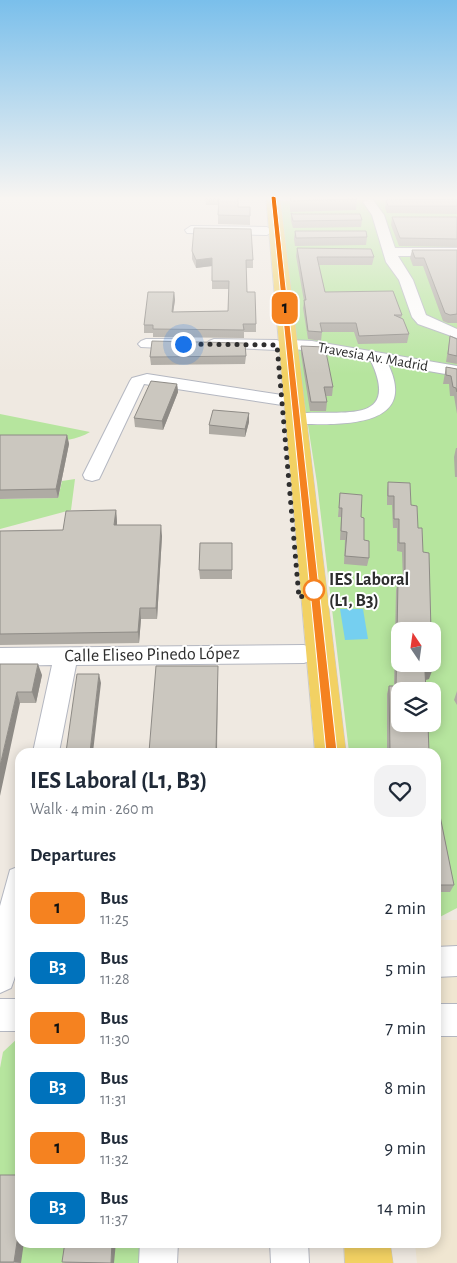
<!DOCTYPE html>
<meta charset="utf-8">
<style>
body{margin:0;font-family:"Alegreya Sans",sans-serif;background:#f2f2f3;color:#1f2937;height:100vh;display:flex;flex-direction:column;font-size:19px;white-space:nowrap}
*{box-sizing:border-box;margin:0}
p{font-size:16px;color:#747a83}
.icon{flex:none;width:28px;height:28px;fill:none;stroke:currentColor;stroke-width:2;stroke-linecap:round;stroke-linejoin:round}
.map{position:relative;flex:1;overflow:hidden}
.drawer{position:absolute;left:15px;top:748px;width:426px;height:500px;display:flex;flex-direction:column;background:#fff;border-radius:15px;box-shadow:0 2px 12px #0003}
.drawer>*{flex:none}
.badge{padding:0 10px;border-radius:8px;font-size:18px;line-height:32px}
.needle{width:32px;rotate:347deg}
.fabs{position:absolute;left:391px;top:622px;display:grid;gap:10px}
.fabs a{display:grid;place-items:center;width:50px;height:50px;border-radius:10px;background:#fff;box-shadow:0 2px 12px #0003;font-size:25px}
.you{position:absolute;width:25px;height:25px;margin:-12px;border:4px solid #fff;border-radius:50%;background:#1a73e8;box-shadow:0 0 0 8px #1a73e833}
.map>.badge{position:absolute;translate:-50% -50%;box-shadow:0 0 0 2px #fff}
h2{padding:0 15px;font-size:19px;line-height:45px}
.round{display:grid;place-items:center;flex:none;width:52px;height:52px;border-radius:15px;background:#f2f2f3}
.headline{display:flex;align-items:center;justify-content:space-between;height:85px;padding:0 15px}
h1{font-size:24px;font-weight:700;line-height:38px}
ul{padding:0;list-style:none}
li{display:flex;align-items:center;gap:15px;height:60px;padding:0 15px}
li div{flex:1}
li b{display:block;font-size:19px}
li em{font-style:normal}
li .badge{min-width:55px;font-weight:700;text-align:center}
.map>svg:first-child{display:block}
</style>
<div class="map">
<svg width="457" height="1263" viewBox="0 0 457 1263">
<rect width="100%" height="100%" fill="#efe9e1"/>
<path fill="#f0e6d1" d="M436 920H457V1263H417L415 1243 436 1242Z"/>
<path fill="#b6e59e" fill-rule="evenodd" d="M457 199V908L436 919V752H349L317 483 273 201ZM400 631H432V664H400ZM400 691H432V724H400Z
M0 414 90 432C65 447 28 440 0 440Z
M75 479 71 510 0 529V499L58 498 62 481Z
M20 1036V1242L147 1243 146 1263H0V1068L3 1052Z"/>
<path fill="#75cff0" d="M340 609H363L368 639 345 640Z"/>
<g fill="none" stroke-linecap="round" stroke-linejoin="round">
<g stroke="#b4b7c1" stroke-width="2">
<path id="minor" d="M369 199 373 200 384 215 395 248H457V256H398L413 280 426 315 457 329V338L418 324 412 317 399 280 386 262 372 215 363 202Z
M191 226 267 227 273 231 267 235 187 233 185 230Z
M146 339H182L187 341 190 344 187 347 182 349 141 347 138 344 141 341Z
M214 339 277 340 283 343 289 340 312 341 457 366V376L388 364C420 430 337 424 296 424L290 423 287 419 290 415C328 406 404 432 371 361L283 347 277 350 209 347 206 344 209 341Z
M147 374 282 395 288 396 290 400 288 404 282 405 144 384 101 475 99 479 92 481 85 479 83 475 130 381 132 378Z
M304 645 312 648 316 654 312 660 304 663 76 665 59 752H33L52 665 0 666V648Z
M20 866C20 906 26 951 11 988L0 993V906L10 870Z
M457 946V976L436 977V947Z
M0 999H20V1031H0Z
M436 1004H457V1036H436Z
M140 1242H178L177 1263H139Z
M270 1242H308L309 1263H271Z"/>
</g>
<g stroke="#c9c9c9" stroke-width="1">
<path id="major" d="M266 197H280L346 752H315Z
M344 1242H390L393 1263H345Z"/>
</g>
<use href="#minor" fill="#fff" fill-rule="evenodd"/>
<use href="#major" fill="#f2d163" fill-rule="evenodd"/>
</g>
<path fill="#afaba4" d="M205 197H238V207L250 216V225L218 224V205H206Z
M290 197H357V199L356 210 290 212Z
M457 199V214L387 213 385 208 386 200Z
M291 213 293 214 362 220 361 227 293 228 291 221Z
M392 217H457V247L399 246 391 225Z
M295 231 367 237 366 245 295 246 294 239Z
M297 248 374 257 372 265H319L325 292 402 315 401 318 409 334 407 343 358 344 354 332H322L321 341 308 339 303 308 304 301 296 256Z
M412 250H457V323H448L443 321 423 266H413L410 258Z
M192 251 253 260V268H246L247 292 256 324V332H244V338L153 337V333H144V325L174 292 175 300 173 312 228 311 229 289H212V266L196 268 192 259Z
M450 336 457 339V364L446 362Z
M301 346 333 387 332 396H326L327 402 326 411H310L301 354Z
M246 356 245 364 151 365 150 357Z
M446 367 457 369V414L454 396H450L449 384H443Z
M177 384 178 392 163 430 135 427 134 418Z
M249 413V422L245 437 209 434V425Z
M0 435H67L69 444 58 498 0 499Z
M456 448H457V477H455L454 457Z
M388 482 411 505 418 528 429 679 425 680 429 752H387V694L389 686H394L396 590 398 581 403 582 402 552 397 551V528H393L392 505H387V490Z
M340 493 361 517 364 540 369 558 367 566 344 564 345 540H340L341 517H338Z
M116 510 117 522V525L162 536 157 619H141L139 643 0 645V531L63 530Z
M232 543V579H200L199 570Z
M0 664 42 675 36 703H20Z
M457 691V705L454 700Z
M436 796 454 885 450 892H436Z
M0 1175 21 1263H0Z
M65 1242 114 1263H66L62 1262Z"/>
<path fill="#8e8b86" d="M212 258V266L196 268V260Z
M174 292 175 300 172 320V312Z
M177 384 178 392 163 430 162 421Z
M249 413V422L245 437V429Z
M67 435 69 444 58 498 56 489Z
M116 510 117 522 116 537 114 525Z
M161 525 162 536 157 619 156 608Z
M140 608 141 619 139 643 138 632Z
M38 664 42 675 36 703 32 692Z
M218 666 217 752H216Z
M432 671 429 679 422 681 425 672Z
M99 674 101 683 93 752H90Z
M17 692 20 703 0 796V766Z
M20 1222V1242H24L21 1263 14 1262Z
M112 1242H116L114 1263H111Z"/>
<path fill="#cbc7bf" stroke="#8e8b86" d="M219 197H238V207H250V216L218 215Z
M290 197H357V199L291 201Z
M457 199V206H388L386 200Z
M291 213 293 214H360L362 220 293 221Z
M392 217H457V239L400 238Z
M194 228 251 229 253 260H246L247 292H255L256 324H243L244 330 153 329V325H144L148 292H174L172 312 228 311 229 281H212V258L196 260 192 251Z
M295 231H366L367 237 296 238Z
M297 248 371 249 374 257H317L325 292 393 291 402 315H394L403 319 409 334 359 336 356 323H320L322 332 308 331 304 300H306Z
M412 250H457V314L450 315 445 313 424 258H415Z
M450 336 457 339V356L448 354Z
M152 341 245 343 246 356 150 357Z
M301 346 325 347 333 387H324L327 402H311Z
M446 367 457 369V392L456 388 453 387 451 376 446 375Z
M151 381 177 384 162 421 134 418Z
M213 410 249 413 245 429 209 425Z
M0 435H67L56 489 0 490Z
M388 482 410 483 411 505 417 506 418 528H422L423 552 429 553 431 631H400V664H431L432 671 425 672 426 691H400V724H428L429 752H390L389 686H396L398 581 405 582V543H399V519H394V496H388Z
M340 493 362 495 361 517 364 518V540L369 541V558L345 556 347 532 341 531 342 508H339Z
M116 510 114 525H161L156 608H140L138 632 0 634V531L63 530 66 511Z
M200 543H232V570H199Z
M0 664H38L32 692H17L0 766Z
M156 666H218L216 752H149Z
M77 674H99L90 752H66Z
M436 796 454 885H436Z
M0 1175H20V1222L14 1262H0Z
M65 1242H112L111 1263 62 1262Z"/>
<linearGradient id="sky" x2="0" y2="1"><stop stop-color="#7abfeb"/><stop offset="0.53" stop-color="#f8f5f2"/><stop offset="1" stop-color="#f8f5f2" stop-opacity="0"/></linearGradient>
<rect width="457" height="374" fill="url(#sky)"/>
<path fill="#f58220" stroke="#fff" d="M273 196 276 197 337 752 331 757 326 752 271 197Z"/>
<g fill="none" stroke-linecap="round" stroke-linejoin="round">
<path stroke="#2e2e2e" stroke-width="5" stroke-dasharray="0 9" d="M183 344 277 345 299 598 314 590"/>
</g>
<circle fill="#fff" stroke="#f58220" stroke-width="2.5" cx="314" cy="590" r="10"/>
<g text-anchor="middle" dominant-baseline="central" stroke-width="4" stroke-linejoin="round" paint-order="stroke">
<g font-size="15" fill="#2e2e2e" stroke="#fff">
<text transform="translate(373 357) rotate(10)">Travesia Av. Madrid</text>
</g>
<g font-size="18" font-weight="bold" fill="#2e2e2e" stroke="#fff" text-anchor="start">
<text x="329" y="580">IES Laboral<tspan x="329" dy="21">(L1, B3)</tspan></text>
</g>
<g font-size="18" fill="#2e2e2e" stroke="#fff">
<text transform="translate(152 655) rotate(-1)">Calle Eliseo Pinedo López</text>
</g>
</g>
</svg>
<div class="fabs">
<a><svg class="needle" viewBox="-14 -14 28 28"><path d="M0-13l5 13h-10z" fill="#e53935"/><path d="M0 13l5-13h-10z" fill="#747a83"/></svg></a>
<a><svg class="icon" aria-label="layers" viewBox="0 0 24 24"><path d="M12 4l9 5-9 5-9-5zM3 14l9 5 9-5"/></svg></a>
</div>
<div class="you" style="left:183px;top:344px"></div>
<b class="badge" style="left:285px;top:308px;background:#f58220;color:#111">1</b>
<section class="drawer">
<div class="headline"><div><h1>IES Laboral (L1, B3)</h1><p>Walk · 4 min · 260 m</p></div><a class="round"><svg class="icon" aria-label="heart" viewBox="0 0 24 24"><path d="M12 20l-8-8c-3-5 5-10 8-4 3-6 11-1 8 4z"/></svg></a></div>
<h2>Departures</h2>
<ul>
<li><span class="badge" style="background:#f58220;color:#111">1</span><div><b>Bus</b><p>11:25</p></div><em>2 min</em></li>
<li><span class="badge" style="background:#0072bc;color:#fff">B3</span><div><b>Bus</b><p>11:28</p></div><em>5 min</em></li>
<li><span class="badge" style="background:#f58220;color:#111">1</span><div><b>Bus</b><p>11:30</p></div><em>7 min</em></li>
<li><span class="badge" style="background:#0072bc;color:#fff">B3</span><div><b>Bus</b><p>11:31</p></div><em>8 min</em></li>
<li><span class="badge" style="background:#f58220;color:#111">1</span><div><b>Bus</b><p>11:32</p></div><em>9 min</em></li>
<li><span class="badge" style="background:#0072bc;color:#fff">B3</span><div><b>Bus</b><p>11:37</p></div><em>14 min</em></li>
</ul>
</section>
</div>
